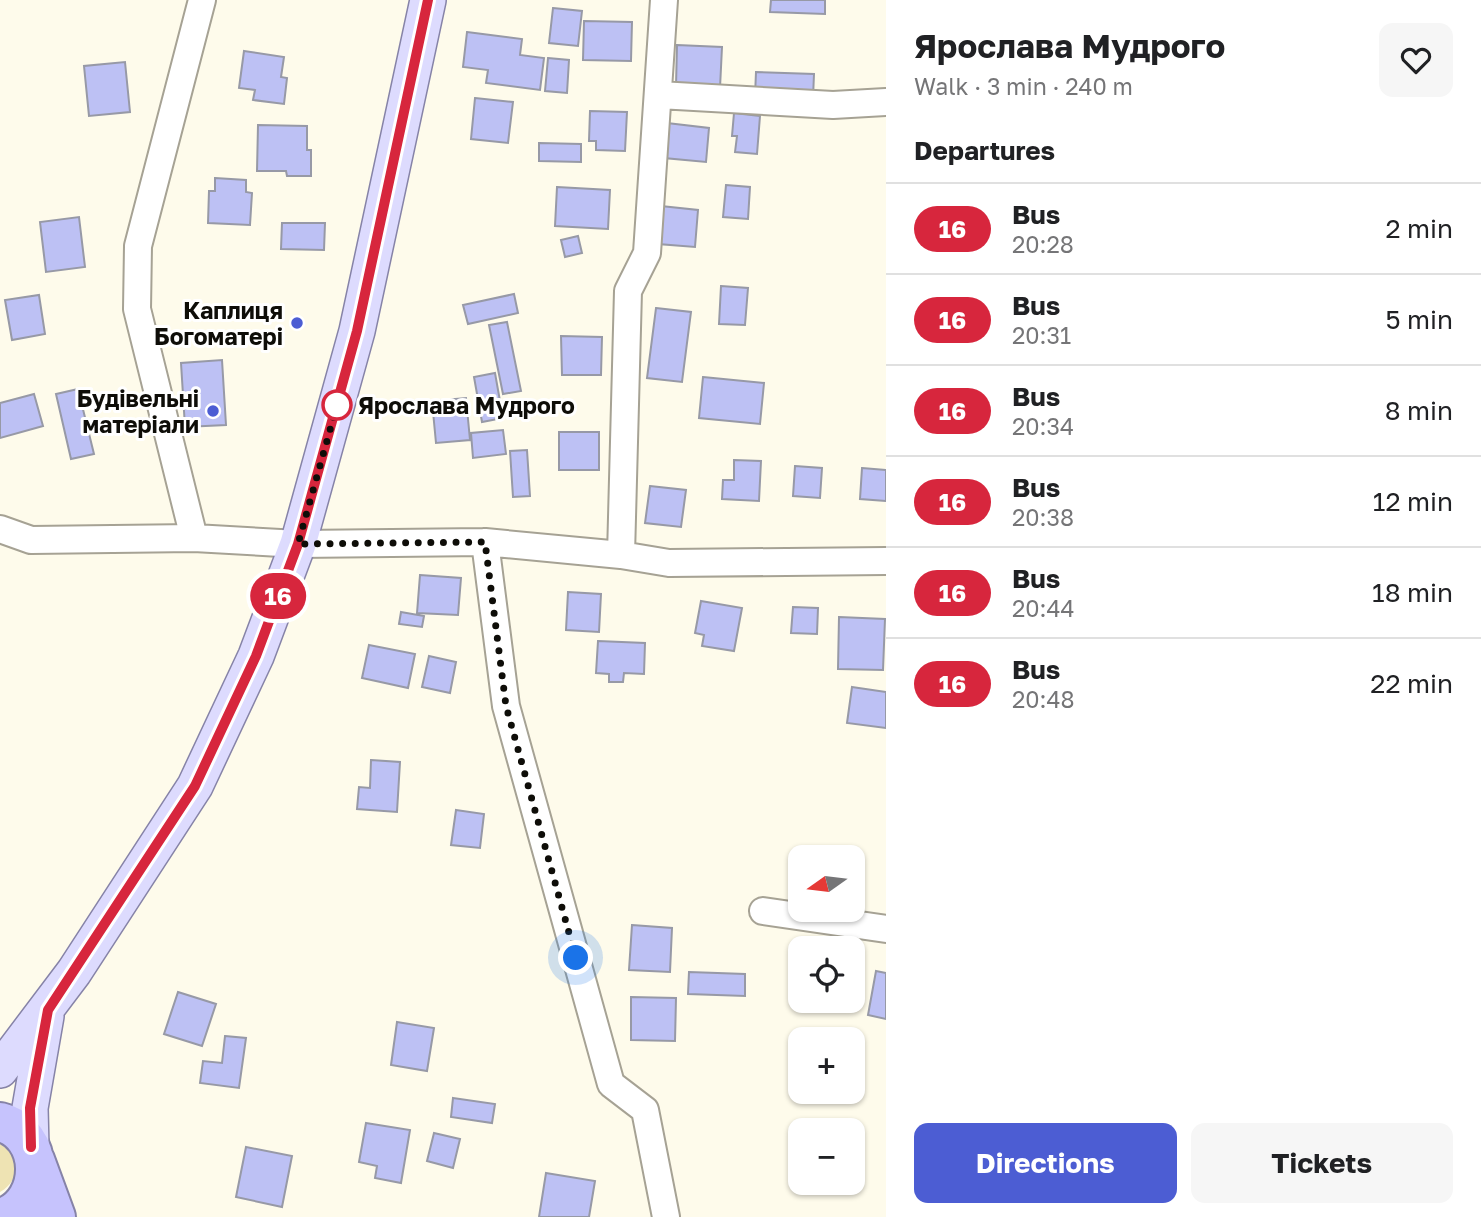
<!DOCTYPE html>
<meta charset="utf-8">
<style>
body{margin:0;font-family:"Golos Text",sans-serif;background:#f6f6f6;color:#202124;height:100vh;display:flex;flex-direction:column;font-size:26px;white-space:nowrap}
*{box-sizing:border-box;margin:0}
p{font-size:23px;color:#757577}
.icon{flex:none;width:38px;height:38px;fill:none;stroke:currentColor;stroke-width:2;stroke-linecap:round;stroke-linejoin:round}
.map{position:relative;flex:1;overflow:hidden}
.side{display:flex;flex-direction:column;background:#fff;width:595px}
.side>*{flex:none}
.badge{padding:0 14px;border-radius:23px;font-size:24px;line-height:46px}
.needle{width:46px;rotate:256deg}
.fabs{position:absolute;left:788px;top:845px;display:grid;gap:14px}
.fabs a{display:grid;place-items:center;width:77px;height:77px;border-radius:14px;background:#fff;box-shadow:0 2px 5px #0004;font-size:35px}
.you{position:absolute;width:35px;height:35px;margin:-18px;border:5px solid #fff;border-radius:50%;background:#1a73e8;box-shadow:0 0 0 10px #1a73e833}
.map>.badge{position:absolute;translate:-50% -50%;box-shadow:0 0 0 4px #fff}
h2{padding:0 28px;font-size:26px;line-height:63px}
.round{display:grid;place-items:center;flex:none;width:74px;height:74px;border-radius:14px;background:#f6f6f6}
.headline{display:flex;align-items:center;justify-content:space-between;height:119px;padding:0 28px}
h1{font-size:33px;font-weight:700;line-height:52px}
.primary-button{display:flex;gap:14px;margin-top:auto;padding:14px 28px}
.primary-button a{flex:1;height:80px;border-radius:14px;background:#4c5dd3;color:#fff;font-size:28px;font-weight:700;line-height:80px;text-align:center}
.primary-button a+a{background:#f6f6f6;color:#202124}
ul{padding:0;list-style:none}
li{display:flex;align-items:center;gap:21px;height:91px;padding:0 28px;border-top:2px solid #e0e0e0}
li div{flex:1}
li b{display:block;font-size:26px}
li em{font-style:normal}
li .badge{min-width:77px;font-weight:700;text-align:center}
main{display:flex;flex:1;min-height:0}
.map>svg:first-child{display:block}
</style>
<main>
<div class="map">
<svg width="886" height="1217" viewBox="0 0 886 1217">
<rect width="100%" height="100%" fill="#fefbeb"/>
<path fill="#eee3b3" d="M0 1139C19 1154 23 1179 0 1192Z"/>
<path fill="#bdc1f4" stroke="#9799a6" stroke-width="2" d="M771 0H825V14L770 12Z
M553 8 582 11 578 46 549 43Z
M584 21 632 22 631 61 583 60Z
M467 32 522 39 520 55 544 58 540 90 486 83 488 70 463 67Z
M677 45 722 47 720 88 676 86Z
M244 51 284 57 281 77 287 78 284 104 253 100 255 90 239 88Z
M548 58 569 60 567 93 545 91Z
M125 62 130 112 89 116 84 66Z
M756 72 814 74 813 98 755 96Z
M475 98 513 102 508 143 471 139Z
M590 111 627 112 625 151 596 150V141H589Z
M734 113 760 116 757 154 735 152 737 136H732Z
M667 123 709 128 706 162 664 158Z
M258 125 307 126V150H311V176H287L286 171H257Z
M539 143 581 144V162L539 161Z
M215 178 246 180V192L252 193 250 225 208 223 209 191H215Z
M726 185 750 187 748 219 723 217Z
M557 187 610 190 608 229 555 226Z
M661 206 698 210 695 247 658 244Z
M79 217 85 267 46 272 40 222Z
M282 223H325L324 250 281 249Z
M578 236 582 253 565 257 561 240Z
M721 286 748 288 745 325 719 324Z
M514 294 518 313 468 324 463 305Z
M39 295 45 334 12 340 5 300Z
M656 308 691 312 682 382 647 378Z
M507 322 521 391 503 394 489 325Z
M561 336 602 337 601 375H562Z
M222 360 226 425 185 427 181 363Z
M495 373 503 418 482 422 474 377Z
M703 377 764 383 760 424 699 418Z
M78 389 94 454 71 459 56 394Z
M34 394 43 426 0 438V403Z
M466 398 470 440 436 443 432 401Z
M503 430 506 454 473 458 471 433Z
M559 432H599V470H559Z
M527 450 530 496 513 497 510 451Z
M734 460 761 461 759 501 722 499 723 480H734Z
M795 466 822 468 820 498 793 496Z
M862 468 886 470V501L860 499Z
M650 486 686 490 681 527 645 523Z
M420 575 461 578 458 615 417 613Z
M568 592 601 594 599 632 566 630Z
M701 601 742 608 734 651 702 646 704 635 695 633Z
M793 607 818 608 817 634 791 633Z
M401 612 424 616 422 627 399 624Z
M839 617 885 619 883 670 838 669Z
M598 641 645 643 644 674 624 673 623 682H609V674L596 673Z
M369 645 415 654 408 688 362 678Z
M429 656 456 662 450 693 422 687Z
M852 687 886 692V728L847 723Z
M371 760 400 762 397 812 357 809 359 787 370 788Z
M456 810 484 814 480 848 451 845Z
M632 925 672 928 670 972 629 970Z
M876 971 886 973V1019L868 1015Z
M689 972 745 974V996L688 994Z
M178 992 216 1004 202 1046 164 1034Z
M631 997 676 998 675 1041 631 1040Z
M397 1022 434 1028 427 1071 391 1065Z
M225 1036 246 1038 239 1088 200 1083 203 1061 222 1063Z
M453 1098 495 1104 492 1123 451 1117Z
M366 1123 410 1130 401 1183 375 1178 377 1166 359 1162Z
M434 1133 460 1139 453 1168 427 1161Z
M246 1147 292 1156 282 1207 236 1197Z
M546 1173 595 1181 589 1217H539Z"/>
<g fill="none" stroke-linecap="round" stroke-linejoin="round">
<g stroke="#a6a294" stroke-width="30">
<path id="minor" d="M659 95 833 105 886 102
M0 529 31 540 194 538 298 544 485 542 621 555 669 563 886 561
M194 538 137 309 138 246 202 0
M485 542 506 706 611 1084 645 1110 666 1217
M621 555 628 291 647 253 664 0
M763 911 886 929"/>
</g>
<g stroke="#8683a7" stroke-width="38">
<path id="major" d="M0 1070 74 972 195 786 256 656 298 544 357 331 428 0
M31 1147 30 1108 46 1016"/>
</g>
<g stroke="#8683a7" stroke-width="42">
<path id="highway" d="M0 1122C46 1134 46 1201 4 1217
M35 1160 56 1217"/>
</g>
<use href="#minor" stroke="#fff" stroke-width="26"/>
<use href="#major" stroke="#dddbfe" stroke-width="35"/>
<use href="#highway" stroke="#c6c3fd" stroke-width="38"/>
</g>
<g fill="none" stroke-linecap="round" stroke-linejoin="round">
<g stroke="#fff" stroke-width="16">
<path id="line" d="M31 1147 30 1108 48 1010 195 786 256 656 298 544 357 331 428 0"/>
</g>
<use href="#line" stroke="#d7263d" stroke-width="10"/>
<path stroke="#0e0d08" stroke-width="7" stroke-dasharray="0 12.6" d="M337 405 298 544 485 542 506 706 576 958"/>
</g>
<g fill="#4c5dd3" stroke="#fff" stroke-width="2.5">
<circle cx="297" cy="323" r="7"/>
<circle cx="213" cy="411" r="7"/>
</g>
<circle fill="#fff" stroke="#d7263d" stroke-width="3.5" cx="337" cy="405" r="14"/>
<g text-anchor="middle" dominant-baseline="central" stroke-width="6" stroke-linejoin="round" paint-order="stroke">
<g font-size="23" font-weight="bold" fill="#0e0d08" stroke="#fff" text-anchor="end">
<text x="283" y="310">Каплиця<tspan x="283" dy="26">Богоматері</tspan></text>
<text x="199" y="398">Будівельні<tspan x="199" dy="26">матеріали</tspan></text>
</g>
<g font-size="23" font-weight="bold" fill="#0e0d08" stroke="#fff" text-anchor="start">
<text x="358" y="405">Ярослава Мудрого</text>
</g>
</g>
</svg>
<div class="fabs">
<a><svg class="needle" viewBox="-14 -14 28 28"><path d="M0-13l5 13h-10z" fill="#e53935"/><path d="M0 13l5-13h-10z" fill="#757577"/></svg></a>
<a><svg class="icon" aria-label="locate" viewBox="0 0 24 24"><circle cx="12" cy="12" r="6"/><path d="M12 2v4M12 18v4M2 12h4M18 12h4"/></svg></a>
<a>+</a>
<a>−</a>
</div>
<div class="you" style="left:576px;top:958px"></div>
<b class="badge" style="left:278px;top:596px;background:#d7263d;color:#fff">16</b>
</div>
<section class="side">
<div class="headline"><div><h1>Ярослава Мудрого</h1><p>Walk · 3 min · 240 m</p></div><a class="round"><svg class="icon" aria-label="heart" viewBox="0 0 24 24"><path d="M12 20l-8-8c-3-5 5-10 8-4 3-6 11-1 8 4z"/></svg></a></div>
<h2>Departures</h2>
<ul>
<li><span class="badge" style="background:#d7263d;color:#fff">16</span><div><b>Bus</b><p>20:28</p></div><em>2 min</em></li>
<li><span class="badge" style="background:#d7263d;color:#fff">16</span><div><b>Bus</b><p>20:31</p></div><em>5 min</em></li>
<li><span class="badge" style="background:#d7263d;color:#fff">16</span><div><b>Bus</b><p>20:34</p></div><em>8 min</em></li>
<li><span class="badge" style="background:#d7263d;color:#fff">16</span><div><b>Bus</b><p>20:38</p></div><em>12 min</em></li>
<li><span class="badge" style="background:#d7263d;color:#fff">16</span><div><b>Bus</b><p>20:44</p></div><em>18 min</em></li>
<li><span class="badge" style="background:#d7263d;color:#fff">16</span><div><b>Bus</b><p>20:48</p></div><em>22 min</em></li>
</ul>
<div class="primary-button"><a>Directions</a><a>Tickets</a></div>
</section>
</main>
